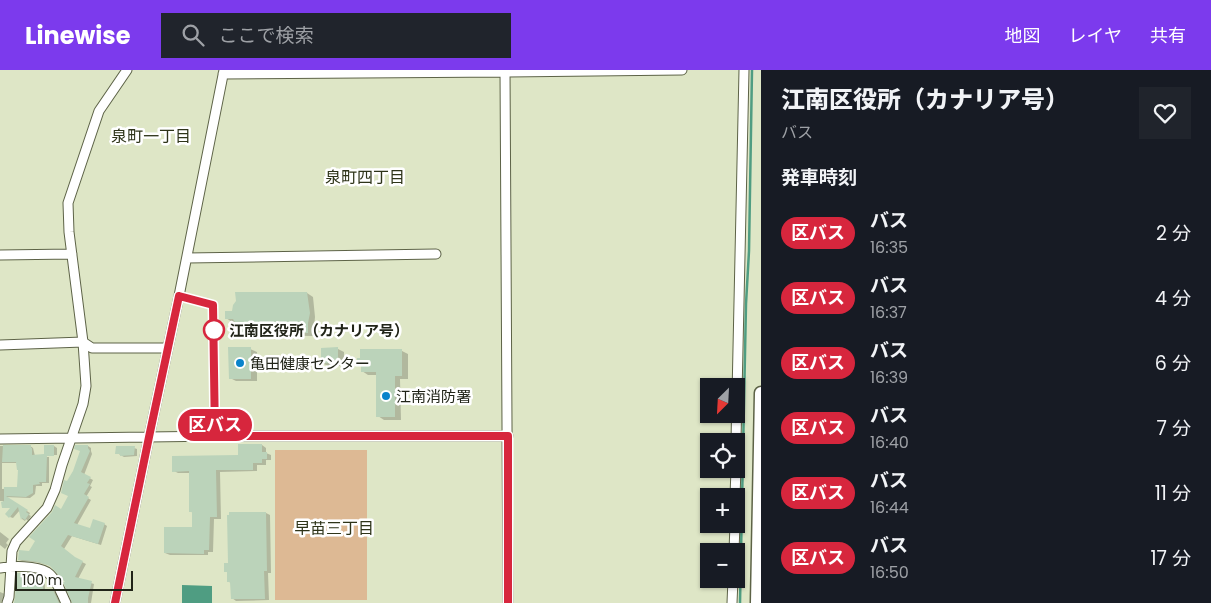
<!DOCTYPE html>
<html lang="ja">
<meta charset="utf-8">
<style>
body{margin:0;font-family:Poppins,"Noto Sans JP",sans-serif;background:#20242c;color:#f1f3f6;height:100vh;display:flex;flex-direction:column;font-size:19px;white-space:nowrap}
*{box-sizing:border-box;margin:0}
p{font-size:16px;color:#9ea1a6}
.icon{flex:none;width:28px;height:28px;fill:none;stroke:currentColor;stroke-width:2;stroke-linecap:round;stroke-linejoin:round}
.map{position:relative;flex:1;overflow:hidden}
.details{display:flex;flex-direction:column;background:#171b24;width:450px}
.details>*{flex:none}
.badge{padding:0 10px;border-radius:16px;font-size:18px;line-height:32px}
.needle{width:32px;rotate:204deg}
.tools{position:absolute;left:700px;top:308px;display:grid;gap:10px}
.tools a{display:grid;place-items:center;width:45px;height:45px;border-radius:0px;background:#171b24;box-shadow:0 1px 4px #0004;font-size:25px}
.scale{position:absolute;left:15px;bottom:12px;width:118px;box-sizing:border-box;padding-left:5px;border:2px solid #212418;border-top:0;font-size:14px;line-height:18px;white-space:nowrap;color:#212418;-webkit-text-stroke:4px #fff;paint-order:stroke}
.map>.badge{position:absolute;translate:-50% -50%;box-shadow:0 0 0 2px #fff}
h2{padding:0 20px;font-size:19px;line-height:45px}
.round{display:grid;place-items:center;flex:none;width:52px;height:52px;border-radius:0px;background:#20242c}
.overview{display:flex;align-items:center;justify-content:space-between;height:85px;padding:0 20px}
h1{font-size:24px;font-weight:800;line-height:38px}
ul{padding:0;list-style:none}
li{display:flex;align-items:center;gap:15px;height:65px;padding:0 20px}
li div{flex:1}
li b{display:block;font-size:19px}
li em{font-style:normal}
li .badge{min-width:55px;font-weight:700;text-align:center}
header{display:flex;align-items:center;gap:30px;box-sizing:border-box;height:70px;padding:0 25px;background:#7c3aed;color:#fff}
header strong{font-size:24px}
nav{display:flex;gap:28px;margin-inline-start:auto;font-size:18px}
.search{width:350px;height:45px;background:#20242c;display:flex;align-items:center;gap:12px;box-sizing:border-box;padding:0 18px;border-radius:0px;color:#9ea1a6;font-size:19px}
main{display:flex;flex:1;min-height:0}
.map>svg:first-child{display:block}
</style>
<header>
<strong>Linewise</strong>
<div class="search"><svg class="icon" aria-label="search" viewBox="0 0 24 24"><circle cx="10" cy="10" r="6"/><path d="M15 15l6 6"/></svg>ここで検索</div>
<nav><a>地図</a><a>レイヤ</a><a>共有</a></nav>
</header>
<main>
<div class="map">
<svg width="761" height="533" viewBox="0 0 761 533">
<rect width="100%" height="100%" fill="#dee6c6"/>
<path fill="#ddb994" d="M275 380H367V530H275Z"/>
<path fill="#4f9d82" d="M182 515 212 516V533H182Z"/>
<path fill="#0003" fill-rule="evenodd" d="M307 223 313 227 315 247 314 257V266L244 265 238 262 237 252H232L226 248Z
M250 279 257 282V311H236L230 308Z
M338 279 344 282V296H328L322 293Z
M402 281 408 284V309H400L401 350H384L378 346V305H368L362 301V296L358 294Z
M262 375 266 378V383L271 385V390H266V395H257V401L220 402 221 449H214L213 482H208V485H170L165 483 194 458 193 443 190 441V403H178L174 401 239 387Z
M0 376H30L33 378 35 386 46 385 54 376 57 378V385H47V387H49V413H42V416H36L35 424 30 428 5 427 30 443 29 445 31 446 28 451 26 449 25 451 22 449 20 440 13 448 10 447 16 436 4 438 3 437V431H0ZM2 393H18L19 400 18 418 2 419Z
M88 376 91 378V381L92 384 84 405 93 410 90 416 92 417 86 427 91 430 77 455 91 460 104 454 107 456 101 475 72 466 64 479 76 489 86 494 78 509 94 514 91 533H78L67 513 55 499 49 495 36 492 22 491 19 490 29 482 61 440 70 426 67 413Z
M134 378 137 379V386L124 387 117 383Z
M266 443 270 445 271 503H268L269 530 236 531 232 528V514L228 511V503L226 501 229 495Z
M0 462 9 469 6 473 8 475 5 479 0 475Z
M22 504 24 506V508L28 509V512H42L45 514V521H53L56 523 60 533H15Z
M0 522 5 524 1 533H0Z"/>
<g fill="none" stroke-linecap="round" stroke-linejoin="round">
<path stroke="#4f9d82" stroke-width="2.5" d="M740 533 746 234 749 181 752 0"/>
</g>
<path fill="#bbd3ba" d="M235 222H307L310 243 308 253V263H237L236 254 233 249H225V241H232L233 235 236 231Z
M228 277H251V309H229Z
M338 277V293H321V278Z
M360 279H402V306H395V347H376V302H361V295H357V288H360Z
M238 374H262V382H267V389H262V393H253V400H216L217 447H210L209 480H204V484L164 483V457H192V442H189V401L172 402V386L238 385Z
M3 375H31V378H32V385L44 384V375H54V386H47L46 412H39L40 414 33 415V423L26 427 6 426 28 440 26 442 29 444 25 450 22 448 21 450 18 437 9 448 5 444 10 438H2L1 432 4 431V417H17L18 400H17L16 392H2Z
M75 375H88V378L90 381 81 402 91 407 87 413 90 414 84 424 89 427 74 453 90 458 93 449 105 453 98 474 68 465 61 476 75 487 83 491 75 507 92 511 88 528V533H72L63 512H65L50 496 38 492 23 490H18L19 480 29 481 35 471 29 467 52 442 55 435 61 439 68 426 61 423 64 410 67 411 73 401 80 381 74 379Z
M116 376H135L134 385 120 386V384H115Z
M229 442H266L267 501H264L265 529H231L230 512H227V502H224V493H228L227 445H229Z
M17 503H22V507H26V511H43V520H53L59 533H14L15 527Z"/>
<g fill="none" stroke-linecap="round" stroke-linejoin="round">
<g stroke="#5d6347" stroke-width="11">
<path id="minor" d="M505 0 508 533
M223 4 505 2 682 0
M0 185 72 184
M187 188 436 184
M0 275 83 272 92 278H168
M0 369 222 366H508
M736 371 744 0
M735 426 736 399
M734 481 735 454
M0 498C12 496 36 495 47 502 57 509 61 523 66 533
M7 533 9 527 12 481 16 472 47 438 55 420 62 395 83 334 86 316 83 272 69 162 68 133 99 41 127 0
M115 533 149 367 179 226 224 0
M732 533 733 509"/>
</g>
<g stroke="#5d6347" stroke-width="15">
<path id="highway" d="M757 533 761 323"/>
</g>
<use href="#minor" stroke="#fff" stroke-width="9"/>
<use href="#highway" stroke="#fff" stroke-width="12"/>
</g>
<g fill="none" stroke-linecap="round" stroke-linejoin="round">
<g stroke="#fff" stroke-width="11">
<path id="line" d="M115 533 149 367 179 226 213 235 215 366H508V533"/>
</g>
<use href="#line" stroke="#d7263d" stroke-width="8"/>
</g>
<circle fill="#fff" stroke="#d7263d" stroke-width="2.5" cx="214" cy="260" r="10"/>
<g fill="#0883cb" stroke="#fff" stroke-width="2">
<circle cx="240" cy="293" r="5"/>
<circle cx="386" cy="326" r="5"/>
</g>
<g text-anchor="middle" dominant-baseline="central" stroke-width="5" stroke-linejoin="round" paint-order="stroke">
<g font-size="15" font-weight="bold" fill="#212418" stroke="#fff" text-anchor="start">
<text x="229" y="260">江南区役所（カナリア号）</text>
</g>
<g font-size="15" fill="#212418" stroke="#fff" text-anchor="start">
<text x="250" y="293">亀田健康センター</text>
<text x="396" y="326">江南消防署</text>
</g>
<g font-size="16" fill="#2e3419" stroke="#fff">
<text x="151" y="66">泉町一丁目</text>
<text x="365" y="107">泉町四丁目</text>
<text x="334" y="458">早苗三丁目</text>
</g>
</g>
</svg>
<div class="tools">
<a><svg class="needle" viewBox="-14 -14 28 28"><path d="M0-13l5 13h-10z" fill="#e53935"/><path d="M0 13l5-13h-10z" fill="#9ea1a6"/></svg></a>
<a><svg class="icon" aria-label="locate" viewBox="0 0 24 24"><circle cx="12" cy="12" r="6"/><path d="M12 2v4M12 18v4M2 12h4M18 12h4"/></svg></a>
<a>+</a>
<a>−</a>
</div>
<div class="scale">100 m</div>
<b class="badge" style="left:215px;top:355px;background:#d7263d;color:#fff">区バス</b>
</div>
<section class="details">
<div class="overview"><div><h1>江南区役所（カナリア号）</h1><p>バス</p></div><a class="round"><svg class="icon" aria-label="heart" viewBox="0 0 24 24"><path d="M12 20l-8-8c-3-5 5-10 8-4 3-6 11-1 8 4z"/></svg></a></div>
<h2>発車時刻</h2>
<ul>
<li><span class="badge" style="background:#d7263d;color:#fff">区バス</span><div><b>バス</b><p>16:35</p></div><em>2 分</em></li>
<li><span class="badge" style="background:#d7263d;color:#fff">区バス</span><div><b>バス</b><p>16:37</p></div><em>4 分</em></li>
<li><span class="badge" style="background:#d7263d;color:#fff">区バス</span><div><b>バス</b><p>16:39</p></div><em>6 分</em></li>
<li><span class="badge" style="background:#d7263d;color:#fff">区バス</span><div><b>バス</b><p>16:40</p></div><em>7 分</em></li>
<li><span class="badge" style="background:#d7263d;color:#fff">区バス</span><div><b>バス</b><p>16:44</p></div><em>11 分</em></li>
<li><span class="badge" style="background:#d7263d;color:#fff">区バス</span><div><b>バス</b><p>16:50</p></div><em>17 分</em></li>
</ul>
</section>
</main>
